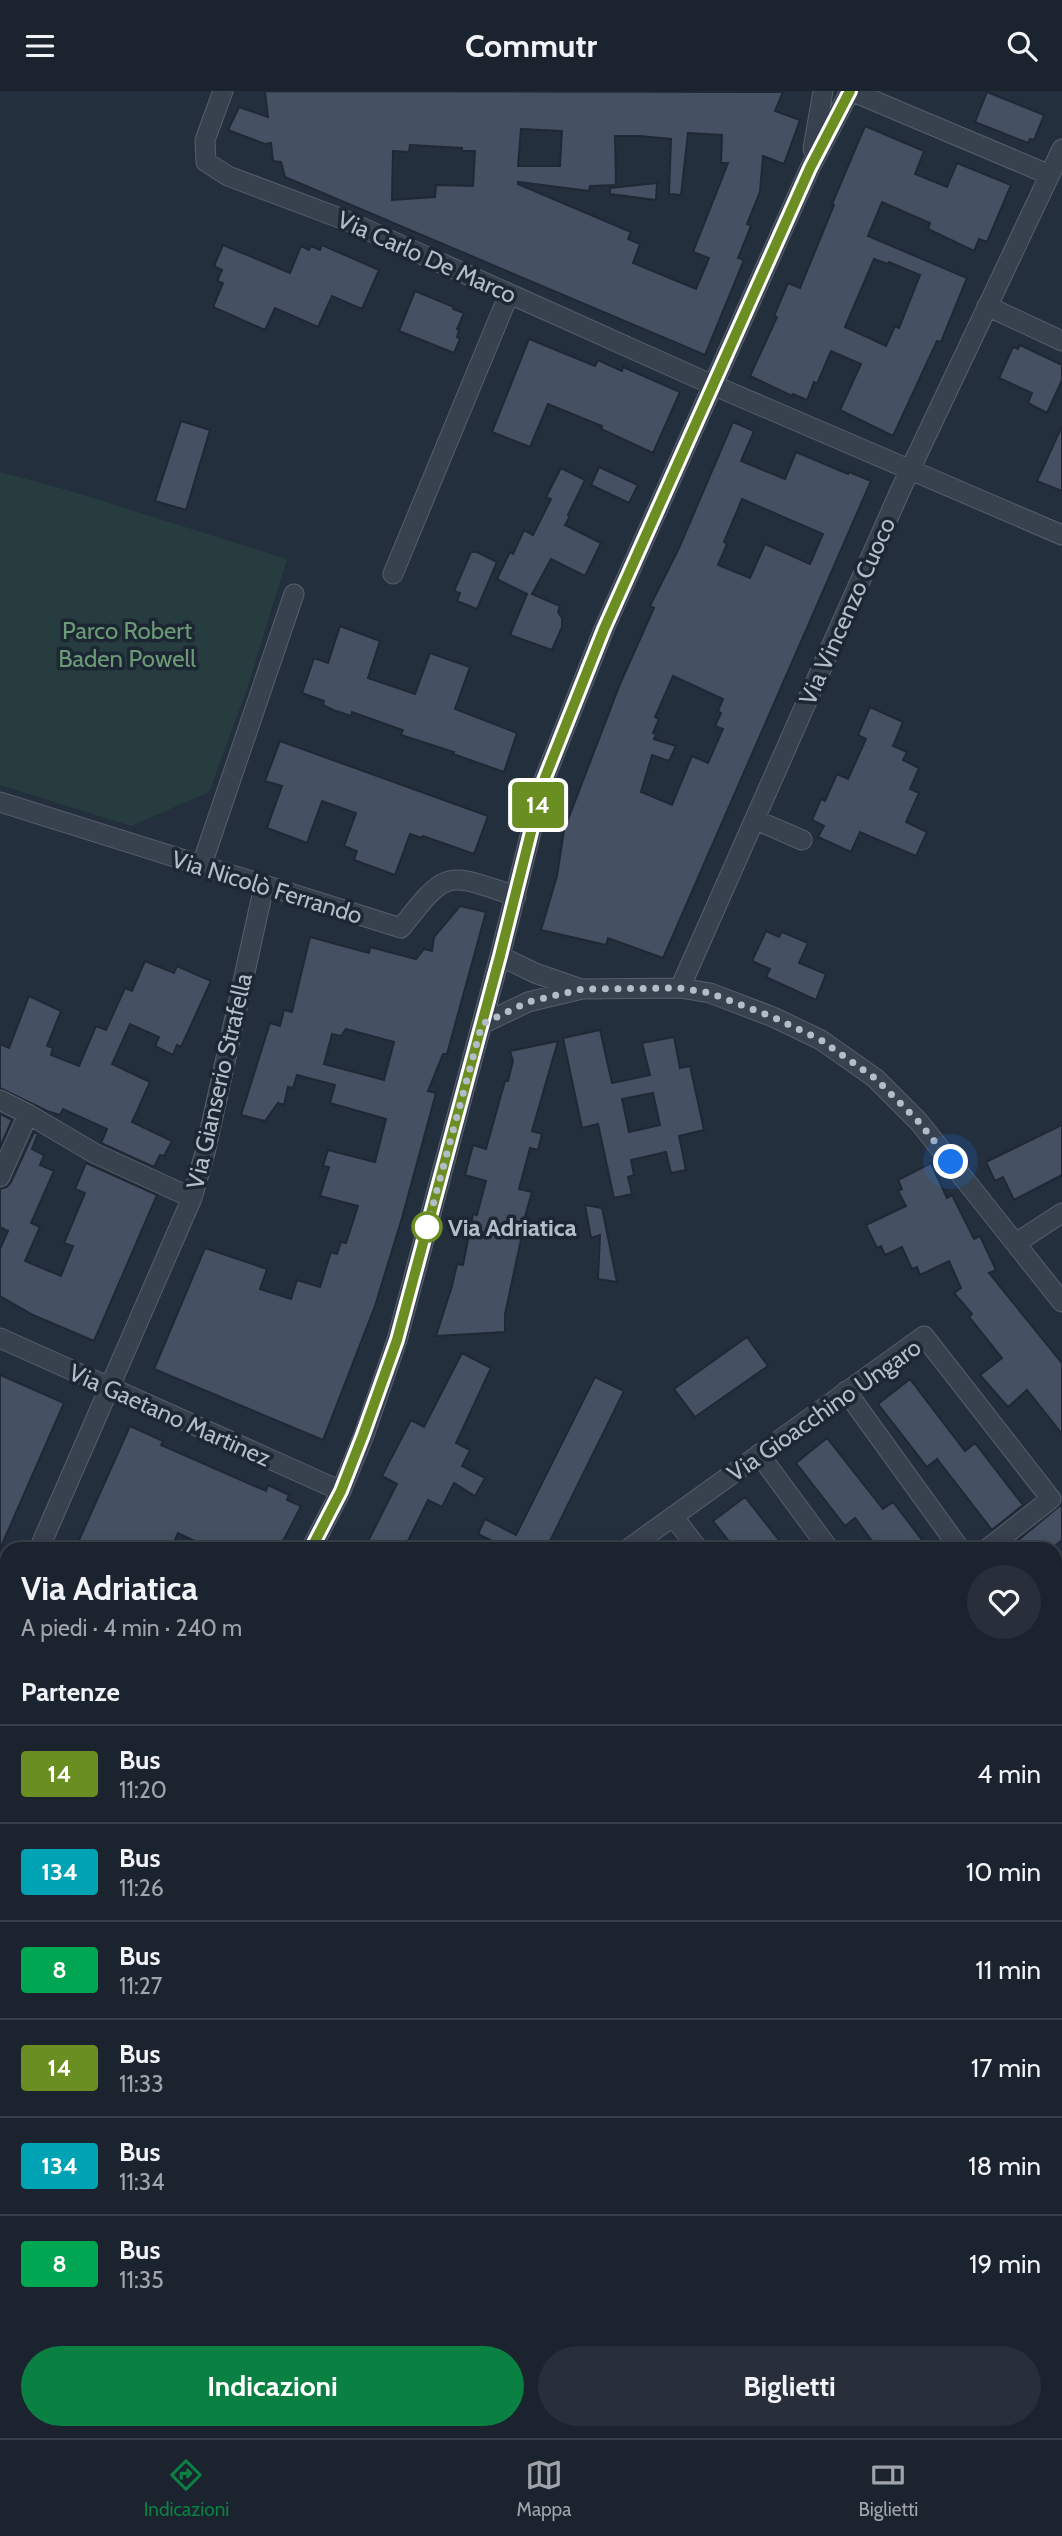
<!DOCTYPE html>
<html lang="it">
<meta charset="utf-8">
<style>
body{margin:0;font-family:Cabin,sans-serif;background:#282f3a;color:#f1f3f6;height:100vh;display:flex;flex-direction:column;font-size:26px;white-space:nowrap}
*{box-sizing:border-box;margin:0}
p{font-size:23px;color:#a0a4aa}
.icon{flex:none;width:38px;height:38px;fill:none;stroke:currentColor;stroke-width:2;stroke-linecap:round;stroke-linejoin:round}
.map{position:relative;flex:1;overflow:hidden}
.side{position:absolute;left:0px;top:1451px;width:1062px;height:898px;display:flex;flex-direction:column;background:#1b232e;border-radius:21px 21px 0 0;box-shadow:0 4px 18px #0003,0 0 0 2px #39404a}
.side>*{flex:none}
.badge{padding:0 14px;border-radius:5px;font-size:24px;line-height:46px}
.you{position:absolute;width:35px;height:35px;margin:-18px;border:5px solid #fff;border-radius:50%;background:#1a73e8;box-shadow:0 0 0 10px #1a73e833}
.map>.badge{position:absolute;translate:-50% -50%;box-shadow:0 0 0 4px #fff}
h2{padding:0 21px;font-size:26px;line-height:63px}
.round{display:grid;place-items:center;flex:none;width:74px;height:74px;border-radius:37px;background:#282f3a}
.head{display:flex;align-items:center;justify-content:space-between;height:119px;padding:0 21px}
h1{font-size:33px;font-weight:800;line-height:52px}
.button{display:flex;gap:14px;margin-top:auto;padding:14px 21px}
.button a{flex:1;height:80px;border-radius:42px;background:#0b8043;color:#fff;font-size:28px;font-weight:800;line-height:80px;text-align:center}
.button a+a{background:#282f3a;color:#f1f3f6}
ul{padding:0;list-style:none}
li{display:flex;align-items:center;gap:21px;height:98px;padding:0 21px;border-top:2px solid #39404a}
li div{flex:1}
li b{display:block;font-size:26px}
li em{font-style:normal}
li .badge{min-width:77px;font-weight:700;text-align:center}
header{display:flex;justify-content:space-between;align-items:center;height:91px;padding:0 21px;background:#1b232e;font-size:32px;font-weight:800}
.dock{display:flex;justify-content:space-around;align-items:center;height:98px;border-top:2px solid #39404a;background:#1b232e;font-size:19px;color:#a0a4aa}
.dock a{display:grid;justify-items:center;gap:4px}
.dock .current{color:#0b8043}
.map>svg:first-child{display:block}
</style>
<header><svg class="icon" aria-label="menu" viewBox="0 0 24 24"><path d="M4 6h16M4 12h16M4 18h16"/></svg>Commutr<svg class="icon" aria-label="search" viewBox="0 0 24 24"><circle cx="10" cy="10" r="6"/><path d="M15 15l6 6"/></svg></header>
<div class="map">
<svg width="1062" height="2347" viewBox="0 0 1062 2347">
<rect width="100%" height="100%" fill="#242f3e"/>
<path fill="#263c3f" d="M0 381 67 399 287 468 247 598 209 701 131 735 0 694Z
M0 1793 7 1798V1836L0 1831Z"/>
<path fill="#455162" stroke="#1f2835" stroke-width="2" fill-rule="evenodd" d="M265 0 783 1 775 20 800 29 784 73 763 65 760 101 747 133 751 135 738 167 744 169 705 264 285 86 281 71 273 70 271 52 265 53 228 39 239 16 268 26ZM521 38 562 40 560 75H518ZM688 42 722 44 721 72H728L693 161 709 167 696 198 633 172 640 153 628 148 631 141 518 93V91L589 100 590 95 616 94 615 45H640L671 48 669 103 681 104ZM410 54 462 57V60H475L473 95 436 94 435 106 392 109 393 60 409 61Z
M987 1 1044 24 1034 49 1030 48 1028 52 975 31Z
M865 35 924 60 915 83 947 96 957 72 1011 94 987 151 979 148 974 160 928 138 930 132 882 111 868 145 967 187 941 251 937 250 893 345 840 319 861 273 831 260 817 293 814 291 807 309 793 303 792 305 750 285 777 226 774 225 788 192 800 197 834 114 832 113ZM874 168 888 173 889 171 920 184 899 237 895 235 886 255 845 236Z
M657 92 656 109 610 103V97Z
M223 154 290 182 301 155 309 159 311 155 320 159 322 154 379 179 362 218 332 205 318 236 275 217 265 239 213 216 223 192 217 190 222 179 214 175Z
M415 200 454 216 453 218 464 222 457 238 459 239 457 246 460 248 454 262 399 240Z
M529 248 595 275 598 269 622 280 623 276 680 301 653 362 601 338 602 335 548 313 530 356 492 341Z
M1020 254 1062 274V289L1047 322 1028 312 1032 302 999 287 1013 256 1018 258Z
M181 330 210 339 186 419 155 410Z
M733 331 754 340 741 370 785 388 796 361 848 383 849 381 871 390 663 867 608 847 606 854 541 839 557 785 564 739 620 593 654 517 650 515 679 457ZM742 408 823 443 810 473 765 453 750 487 718 474 727 453 724 451ZM673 585 723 608 718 620 721 622 715 635 723 638 708 672 692 665 672 714 641 701 652 664 669 670 676 655 654 648 656 643 653 642 659 628 655 626Z
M1062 335V400L1037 390Z
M599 376 638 394 629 412 591 394Z
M561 377 585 389 568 424 570 425 565 434 601 452 585 485 551 468 532 503 560 515 558 521 562 527V536L552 559 510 544 527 503 497 488 510 461 513 463 524 439 533 444 551 408 546 406Z
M471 461H477L497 471 477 518 457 510 460 502 454 500Z
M340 535 380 550 368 587 415 603 430 562 470 576 455 618 517 642 504 681 453 663 454 661 401 644 403 639 352 621 351 625 333 619 323 614 324 610 302 602 314 567 328 572Z
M870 616 903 631 893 655 907 661 903 669 919 677 910 698 919 702 906 731 927 741 916 765 860 741 851 761 818 746 824 735 812 729 821 708 825 710 837 683 848 688 866 648 858 644Z
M280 650 488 725 474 763 423 745 422 747 410 743 395 784 354 769 357 760 344 755 356 722 322 710 307 752 267 737 282 695 265 690Z
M460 815 486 821 447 963H443L428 1000 436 1002 402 1127 375 1215 323 1349 154 1278 205 1157 267 1178 260 1198 291 1208 297 1189 320 1196 331 1161 337 1163 341 1151 346 1152 358 1115 320 1105 329 1076 323 1075 328 1059 375 1071 386 1028 330 1012 335 994 297 984 293 997 288 996 284 1014 278 1012 265 1030 241 1024 270 932 280 935 284 919 292 921 310 846 369 862 370 856 416 868 424 858 432 860 434 846ZM346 938 394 951 384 989 324 973 332 943 341 945Z
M766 840 779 846 782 841 808 852 799 872 826 883 816 909 766 886 770 878 752 870Z
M145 870 174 882 177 875 211 890 181 956 177 954 173 964 155 955 159 946 130 933 112 973 150 991 132 1031 172 1050 164 1065 160 1064 154 1076 101 1052 107 1038 63 1018 60 1024 47 1020 0 997V953L9 957 29 905 61 920 47 955 53 957 51 964 79 975 96 935 106 939 125 897 132 900Z
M600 939 612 992 650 984 642 952 674 946 680 977 690 975 704 1039 679 1045 686 1079 671 1082 666 1061 631 1069 634 1084 628 1086 632 1103 614 1107 598 1033 582 1037 563 947ZM653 1002 660 1034 629 1041 622 1008Z
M558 950 532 1040 542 1043 538 1059 530 1057 519 1098 532 1101 520 1143 522 1144 505 1223V1241L436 1245 452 1195 457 1173 463 1174 473 1123 477 1124 486 1090 465 1084 473 1054 486 1058 505 990H508L513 970 510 960Z
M0 1023 12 1029 0 1056Z
M1062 1034V1084L1014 1109 1003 1086 995 1090 986 1071Z
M34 1041 38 1043 32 1058 44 1064 40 1074 54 1080 31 1132 40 1136 25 1170 61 1185 73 1155 64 1152 85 1102 75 1098 86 1072 157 1104 94 1250 33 1224 0 1205V1158L8 1140 0 1136V1098L7 1096 11 1091Z
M931 1072 947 1107 952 1104 974 1148 980 1145 996 1179 989 1182 1062 1272V1343L1027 1299 1008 1316 980 1284 1002 1267 969 1226 972 1223 954 1202 961 1197 949 1170 920 1184 917 1176 912 1178 902 1156 885 1164 881 1155 877 1157 866 1134 906 1115 898 1100 902 1098 898 1089Z
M585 1114 602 1117 617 1191 598 1188 600 1144 591 1147Z
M747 1246 768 1275 695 1326 674 1298Z
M462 1262 491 1277 456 1352 470 1359 462 1375 485 1387 475 1405 454 1392 442 1416 428 1409 404 1458H364L397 1393 382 1385 411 1329 424 1336Z
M0 1284 64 1312 0 1458Z
M595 1286 624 1300 546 1458H508L478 1443 485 1428 516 1444Z
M910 1288 965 1360 975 1352 1023 1414 992 1439 937 1368 927 1376 878 1313Z
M130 1335 163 1350 161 1354 266 1400 268 1394 289 1404 287 1409 301 1415 279 1458H211L178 1442 171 1458H75Z
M827 1347 883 1418 893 1411 929 1458H878L855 1427 845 1435 796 1372Z
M745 1406 767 1434 786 1458H735L713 1430Z
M1062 1413V1449L1051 1458H1022L1017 1450Z"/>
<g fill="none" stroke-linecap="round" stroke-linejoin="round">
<g stroke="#565f6c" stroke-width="21">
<path id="minor" d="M223 0 205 49 206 71 228 85 345 129 715 295 1062 444
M851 0 1050 84
M813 58 823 0
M987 215 1062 250
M393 483 509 203
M0 711 401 837C448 777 445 782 516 805
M756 729 802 749
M201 776 294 503
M500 865 535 882 581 898
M680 897 900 400 1062 58
M482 933 528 911 582 898 680 897 710 902 773 926 821 949 875 987 919 1031 1062 1211
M0 1009 28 1023 94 1062 192 1107
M0 1086 28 1023
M1016 1152 1062 1122
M0 1247 341 1400
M846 1300 960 1458
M759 1363 829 1458
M673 1425 698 1458
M39 1458 192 1107 205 1062 264 795
M311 1458 341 1400 364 1344 397 1249 500 865 544 689 604 538 810 77 850 0
M628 1458 924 1245 1051 1408 987 1458
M1055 1519 1062 1514
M0 1537 7 1525
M1055 1741 1062 1736
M0 1766 7 1771
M1055 1806 1062 1803
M1055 1901 1062 1898
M1055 1928 1062 1925
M0 1993 7 1983
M1055 2051 1062 2047
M1055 2104 1062 2117
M0 2109 7 2114
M1055 2146 1062 2143
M1055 2236 1062 2232
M1055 2332 1062 2328
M525 2342 527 2347
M950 2342 951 2347
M993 2342 998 2347
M459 2347 462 2342
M476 2347 479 2342
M1026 2347 1037 2342"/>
</g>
<use href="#minor" stroke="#38414e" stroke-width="19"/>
</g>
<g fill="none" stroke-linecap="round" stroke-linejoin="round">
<g stroke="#fff" stroke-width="16">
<path id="line" d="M311 1458 341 1400 363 1344 397 1249 500 865 544 689 604 538 810 77 850 0"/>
</g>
<use href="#line" stroke="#6b8e23" stroke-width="10"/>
<path stroke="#b4bcc9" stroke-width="7" stroke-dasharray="0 12.6" d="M427 1136 482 933 528 911 582 898 680 897 710 902 773 926 821 949 875 987 919 1031 951 1071"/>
</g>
<circle fill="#fff" stroke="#6b8e23" stroke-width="3.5" cx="427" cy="1136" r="14"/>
<g text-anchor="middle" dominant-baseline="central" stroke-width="7" stroke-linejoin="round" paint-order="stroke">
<g font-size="24" fill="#b4bcc9" stroke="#1d2633">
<text transform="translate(427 166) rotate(24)">Via Carlo De Marco</text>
<text transform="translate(847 520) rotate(-66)">Via Vincenzo Cuoco</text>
<text transform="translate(267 796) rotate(17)">Via Nicolò Ferrando</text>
<text transform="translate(219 990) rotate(-77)">Via Gianserio Strafella</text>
<text transform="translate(824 1319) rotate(-35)">Via Gioacchino Ungaro</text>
<text transform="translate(170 1324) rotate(24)">Via Gaetano Martinez</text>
</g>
<g font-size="24" fill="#6b9a76" stroke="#1d2633">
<text x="127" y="539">Parco Robert<tspan x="127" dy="28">Baden Powell</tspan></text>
</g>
<g font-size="24" font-weight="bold" fill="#b4bcc9" stroke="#1d2633" text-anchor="start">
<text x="448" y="1136">Via Adriatica</text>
</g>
</g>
</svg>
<div class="you" style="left:951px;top:1071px"></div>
<b class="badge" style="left:538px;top:714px;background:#6b8e23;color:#fff">14</b>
<section class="side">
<div class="head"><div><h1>Via Adriatica</h1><p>A piedi · 4 min · 240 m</p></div><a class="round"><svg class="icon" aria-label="heart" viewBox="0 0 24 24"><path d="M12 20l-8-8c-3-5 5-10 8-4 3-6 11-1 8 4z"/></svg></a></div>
<h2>Partenze</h2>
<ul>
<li><span class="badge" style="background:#6b8e23;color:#fff">14</span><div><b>Bus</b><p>11:20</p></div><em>4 min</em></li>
<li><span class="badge" style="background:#00a3b4;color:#fff">134</span><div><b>Bus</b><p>11:26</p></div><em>10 min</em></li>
<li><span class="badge" style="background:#00a651;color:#fff">8</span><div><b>Bus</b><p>11:27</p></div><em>11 min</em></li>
<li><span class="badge" style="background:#6b8e23;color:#fff">14</span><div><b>Bus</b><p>11:33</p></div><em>17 min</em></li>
<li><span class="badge" style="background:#00a3b4;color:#fff">134</span><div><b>Bus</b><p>11:34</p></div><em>18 min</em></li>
<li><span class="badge" style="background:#00a651;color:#fff">8</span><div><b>Bus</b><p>11:35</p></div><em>19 min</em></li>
</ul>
<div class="button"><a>Indicazioni</a><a>Biglietti</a></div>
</section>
</div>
<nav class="dock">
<a class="current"><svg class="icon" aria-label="directions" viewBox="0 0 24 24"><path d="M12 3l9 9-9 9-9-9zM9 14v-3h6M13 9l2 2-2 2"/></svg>Indicazioni</a>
<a><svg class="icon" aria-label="map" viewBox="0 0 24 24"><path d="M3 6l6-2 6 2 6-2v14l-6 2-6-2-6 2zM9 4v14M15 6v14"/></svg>Mappa</a>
<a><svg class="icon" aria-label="tickets" viewBox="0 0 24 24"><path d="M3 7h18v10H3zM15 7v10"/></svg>Biglietti</a>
</nav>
